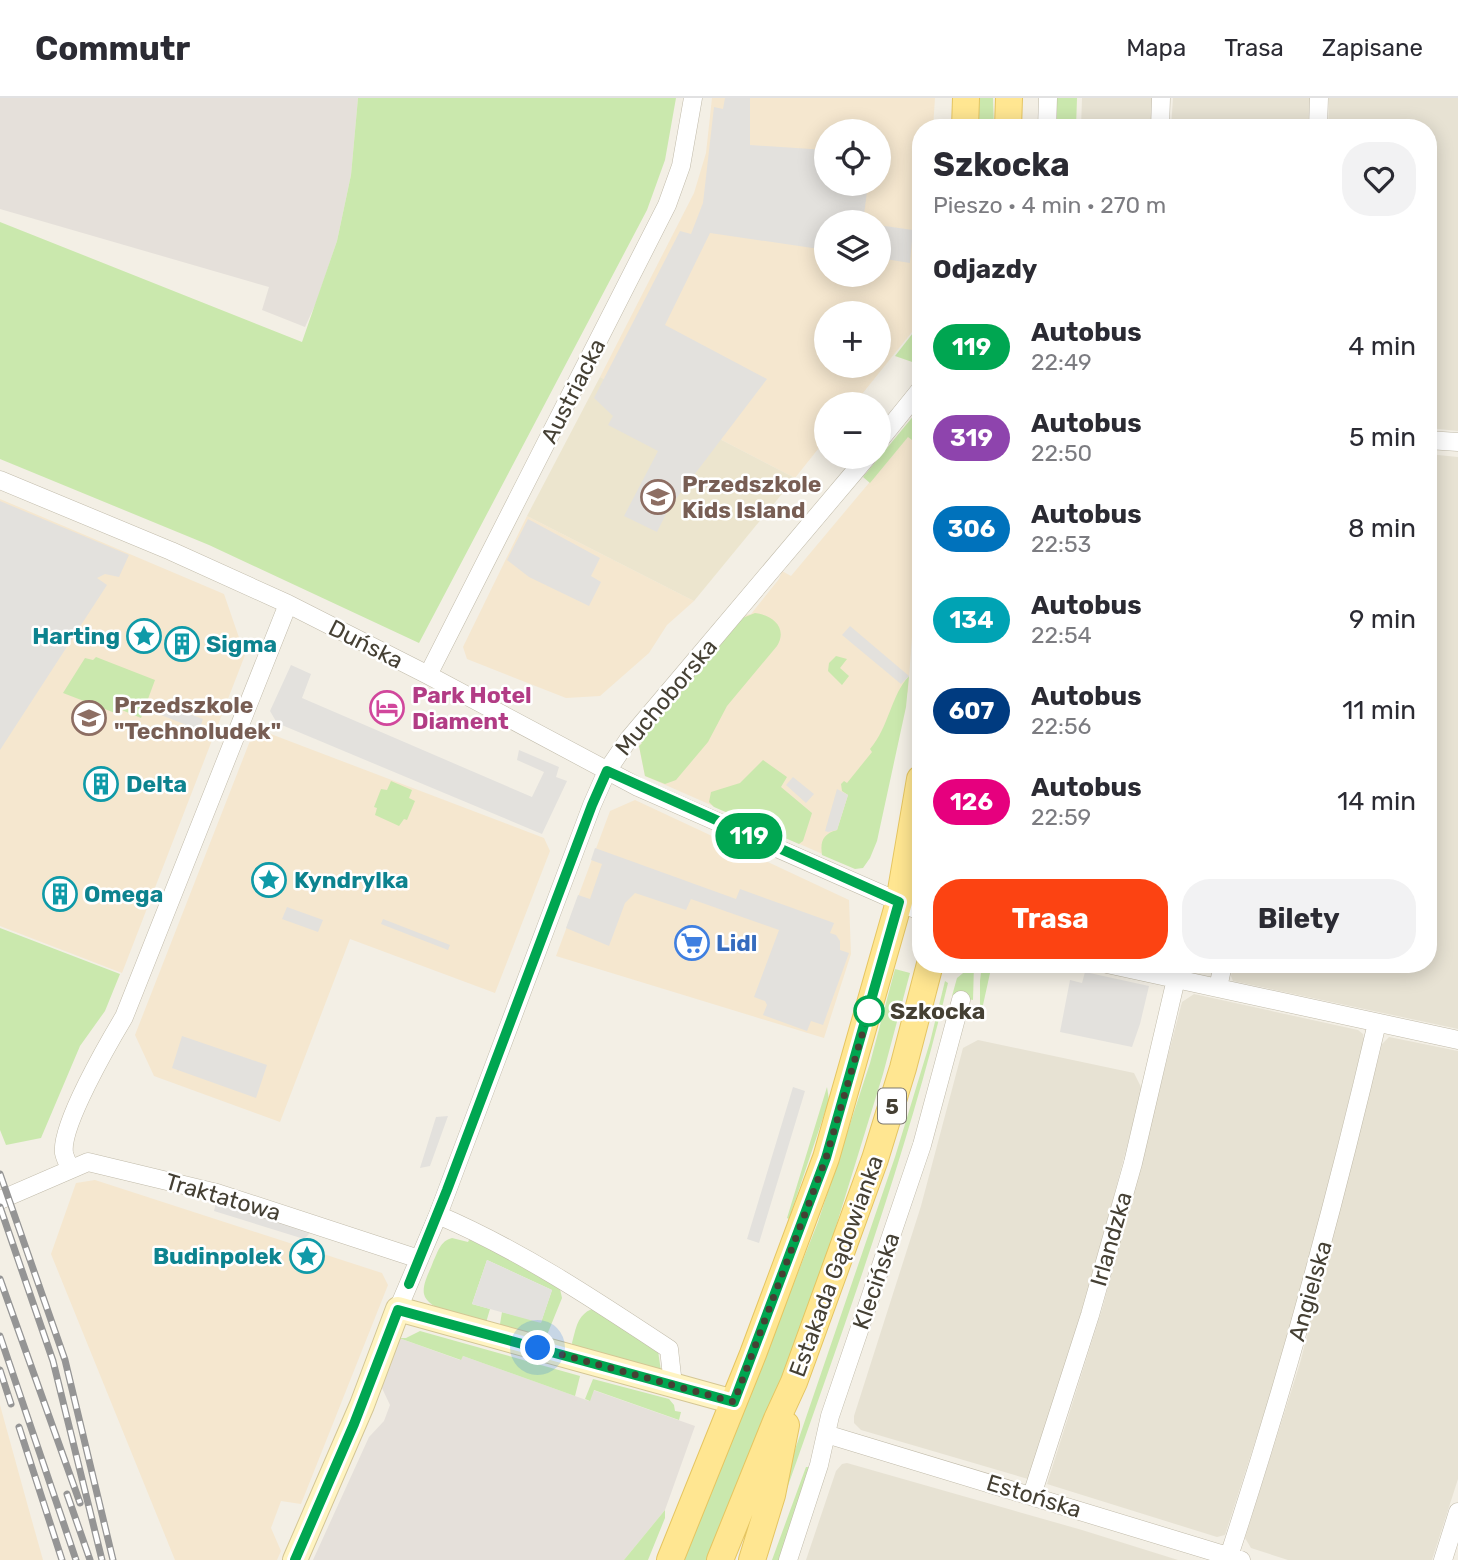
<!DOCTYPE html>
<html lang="pl">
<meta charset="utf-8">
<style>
body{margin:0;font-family:Rubik,sans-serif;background:#f2f2f3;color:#2b2b33;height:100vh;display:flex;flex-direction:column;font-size:26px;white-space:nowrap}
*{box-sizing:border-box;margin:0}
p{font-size:23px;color:#7c7c81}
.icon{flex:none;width:38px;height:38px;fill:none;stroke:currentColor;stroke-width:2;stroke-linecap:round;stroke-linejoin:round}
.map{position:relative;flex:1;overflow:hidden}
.details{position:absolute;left:912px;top:21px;width:525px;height:854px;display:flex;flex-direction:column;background:#fff;border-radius:28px;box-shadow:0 4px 18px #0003}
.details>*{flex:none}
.badge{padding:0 14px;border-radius:23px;font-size:24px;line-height:46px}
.fabs{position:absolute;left:814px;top:21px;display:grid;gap:14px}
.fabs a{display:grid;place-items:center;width:77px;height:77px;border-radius:50%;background:#fff;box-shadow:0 4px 18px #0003;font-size:35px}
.you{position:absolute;width:35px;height:35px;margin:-18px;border:5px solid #fff;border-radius:50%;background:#1a73e8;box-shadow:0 0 0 10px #1a73e833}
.map>.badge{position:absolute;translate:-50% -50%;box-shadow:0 0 0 4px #fff}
h2{padding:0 21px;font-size:26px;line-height:63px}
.round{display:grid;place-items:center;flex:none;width:74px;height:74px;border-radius:28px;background:#f2f2f3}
.head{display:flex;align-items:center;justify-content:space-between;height:119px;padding:0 21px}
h1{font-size:33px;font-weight:700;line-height:52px}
.action{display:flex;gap:14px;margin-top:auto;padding:14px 21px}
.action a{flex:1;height:80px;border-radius:28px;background:#fc4312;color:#fff;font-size:28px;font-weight:700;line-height:80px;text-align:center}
.action a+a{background:#f2f2f3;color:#2b2b33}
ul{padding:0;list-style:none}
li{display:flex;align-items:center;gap:21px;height:91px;padding:0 21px}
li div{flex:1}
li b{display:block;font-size:26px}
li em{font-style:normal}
li .badge{min-width:77px;font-weight:700;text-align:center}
header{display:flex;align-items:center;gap:42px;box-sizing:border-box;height:98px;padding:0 35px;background:#fff;border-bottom:2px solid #e1e1e2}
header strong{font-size:33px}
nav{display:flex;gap:38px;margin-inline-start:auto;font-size:24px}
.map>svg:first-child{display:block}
</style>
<header>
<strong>Commutr</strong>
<nav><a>Mapa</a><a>Trasa</a><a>Zapisane</a></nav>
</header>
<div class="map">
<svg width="1458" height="1462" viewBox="0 0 1458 1462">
<rect width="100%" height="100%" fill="#f3efe5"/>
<path fill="#e7e2d3" d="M1082 0H1153L1152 30H1081Z
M1173 0H1310L1308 30H1171Z
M1329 0H1458V333L1428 330V30H1328Z
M1428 356 1458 359V931L1233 883 1231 878 1233 866H1428Z
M1194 896 1358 932 1363 936 1364 941 1308 1167 1275 1282 1225 1437 1217 1439 1047 1386 1103 1208 1182 904Z
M1389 939 1458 953V1381L1432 1462H1288L1251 1450 1245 1440 1300 1265 1382 946Z
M978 942 1134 975 1142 991 1086 1204 1028 1381 861 1332 854 1325V1318L921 1108 963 950Z
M847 1365 1082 1432 1178 1462H806L836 1373 842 1366Z"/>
<path fill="#f5e7cf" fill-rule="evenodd" d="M712 0H935L933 30H920V224L854 306H826V341L795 380 600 279 694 95 706 55ZM826 33H878V86H826ZM826 124H878V177H826ZM826 215H878V268H826Z
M920 324V431L908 593 843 765 645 678 639 648 642 645 639 642 746 517 751 516 779 481 782 473 791 478Z
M0 401 224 496 245 557 122 875 0 828Z
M527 418 694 503 667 527 649 555 600 598 566 600 467 561 463 549Z
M255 630 544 740 550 753 495 895 350 841 280 1024 154 978 135 937Z
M635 702 849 802 851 856 824 940 556 858 610 713Z
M95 1082 382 1175 388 1187 301 1406 281 1403 271 1430 281 1453 277 1462H175L51 1156 76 1085Z
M0 1307 27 1405 43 1462H0Z"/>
<path fill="#e5e0da" d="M0 0H358L351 77 337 143 316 205 305 229 262 212 269 189 0 111Z
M399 1240 460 1262 463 1258 589 1303 593 1292 695 1328 665 1412 624 1462H313L369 1339 384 1323 390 1307 381 1288Z"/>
<path fill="#ece5ce" d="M600 279 795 380 694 503 527 418Z"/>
<path fill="#cae8ad" d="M358 0H676L665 62 647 112 419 545 209 447 0 361V124L302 244 337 143 351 77Z
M976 0H993L994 30H975Z
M1056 0H1077L1076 30H1055Z
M920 226V261L918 266 895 258Z
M920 310V348L908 339 870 385 863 379Z
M755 515C773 517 788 530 777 548L727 608 708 644 676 682 665 686 645 678 639 648 642 645 639 642 740 521Z
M836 558 847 561 840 570 849 578 842 587 828 573 829 565Z
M96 559 155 582 141 620 117 610 115 615 63 595 85 560 93 562Z
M909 578 906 609 877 743 870 760 863 770 855 771 822 757C820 743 823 736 837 732L848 697 842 693 841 686 844 683 847 685 872 654 870 651C889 629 891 597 909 578Z
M763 662 787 679 781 689 812 715 803 743 799 746 714 709 709 704 711 694 740 685Z
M391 683 412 692 409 700 415 703 407 722 404 721 399 728 375 717 377 710 374 709 381 691 387 692Z
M0 830 120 876 105 913 80 948 41 1040 6 1047 0 1032Z
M974 866 973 902 952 898 957 880Z
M982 866H992L983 907V917H980V883Z
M895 871 910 875 883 976 817 1190 710 1462H684L818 1124 870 965Z
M945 883 948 885C906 1060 844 1229 784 1399L786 1378 895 1059 930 944Z
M827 989 829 1002 789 1121 787 1120Z
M452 1140 468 1144 470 1140 509 1158 560 1191 562 1200 547 1237 543 1241 499 1232 502 1214 541 1224 552 1192 487 1162 472 1206 490 1211 485 1228C470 1223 427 1212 424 1196 422 1186 430 1173 433 1164 438 1154 440 1143 452 1140Z
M592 1211 658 1253 661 1273 574 1250 572 1245C576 1231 577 1217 592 1211Z
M420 1233 580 1278 575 1298 463 1258 461 1262 399 1240H406Z
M593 1281 669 1301 674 1307 675 1313 681 1314 679 1322 594 1292 590 1303 585 1301Z
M806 1369H809L779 1462H772Z
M665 1412V1420L648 1462H624Z"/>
<path fill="#e3e1dd" d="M725 0H750V47L826 52V86H868L863 124H826V152L710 135 665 227 767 281 669 410 657 434 624 418 658 353 608 327 613 318 594 300 680 133 691 136 703 105 714 9 723 11Z
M878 127 913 132 910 165 879 160Z
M0 403 129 457 119 479 105 476 97 480 107 487 0 652Z
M528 421 600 460 591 478 601 484 589 508 529 479 507 462Z
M850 528 909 578 901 586 842 537Z
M291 567 311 576 302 600 532 699 544 674 517 662 519 652 559 669 556 679 567 683 542 736 277 625 270 613Z
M165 607 203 621 199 632 161 617Z
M793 679 814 696 806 705 786 687Z
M837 691 848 697 837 732 828 734 825 733Z
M595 750 736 801 740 791 834 825 830 835 836 837 840 843V852L849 855 823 927 811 923 807 933 763 917 767 907 765 903 754 899 779 832 691 801 686 812 635 795 625 805 609 848 566 830 578 797 590 801 602 766 591 762Z
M287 809 323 822 318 834 282 821Z
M383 821 450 847 448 852 381 826Z
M1085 874 1149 888 1140 926 1132 949 1060 934 1070 882 1082 885Z
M182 938 267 967 256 1000 172 970Z
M793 989 805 993 759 1145 747 1141Z
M448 1018 430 1068 420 1070 436 1019Z
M217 1101 313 1132 304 1141 214 1113Z
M487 1162 552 1192 541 1225 472 1206Z"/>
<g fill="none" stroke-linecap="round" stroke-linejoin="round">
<g stroke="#c1bbaa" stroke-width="19">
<path id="street" d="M1047 30 1048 0
M1160 30 1161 0
M1318 30 1319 0
M1428 342 1458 344
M878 344 920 292
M0 382 171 453 288 506 428 577 638 689 920 813
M428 577 667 107 681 68 693 0
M1107 866 1458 942
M1218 890 1223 866
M70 1070C68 1066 65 1060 64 1055 60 1028 109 944 124 919L288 506
M0 1102 88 1064 217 1095 419 1161
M438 1117C520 1152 595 1202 669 1251L673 1287
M398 1211 438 1117 592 707 607 673 628 642 867 359
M826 1336 1241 1462
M1032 1397 1090 1217 1133 1065 1176 881
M1229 1458C1287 1282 1335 1105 1377 925
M788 1462 819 1367 830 1318 922 1047 961 902
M1443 1462 1458 1414"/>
</g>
<g stroke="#d4c694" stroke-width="26">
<path id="secondary" d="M295 1462 362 1307 398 1211 734 1304"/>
</g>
<g stroke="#e5c561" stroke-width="28">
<path id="primary" d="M965 30 966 0
M1008 30 1009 0
M670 1462 753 1256 826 1060 899 804 920 681
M720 1462 777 1321 794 1284 875 1061 903 970 930 866
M752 1462 772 1397 786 1327"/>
</g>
<use href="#street" stroke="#fff" stroke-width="18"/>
<use href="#secondary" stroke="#fff4c2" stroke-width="24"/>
<use href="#primary" stroke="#ffe691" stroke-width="26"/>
<g stroke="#959595" stroke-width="7">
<path id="rail" d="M0 1076 65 1262 113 1462
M0 1109 53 1263 102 1462
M0 1181 80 1405
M0 1238 76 1462
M0 1272 11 1306
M19 1329 62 1462
M67 1396 90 1462"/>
</g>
<use href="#rail" stroke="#fff" stroke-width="4.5" stroke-dasharray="13" stroke-linecap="butt"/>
</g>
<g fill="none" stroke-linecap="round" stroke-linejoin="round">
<g stroke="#fff" stroke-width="16">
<path id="line" d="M295 1462 354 1326 398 1212 734 1304 826 1060 899 804 607 673 592 707 447 1092 409 1186"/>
</g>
<use href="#line" stroke="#00a651" stroke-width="10"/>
<path stroke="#454034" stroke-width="7" stroke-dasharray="0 12.6" d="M538 1250 734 1304 826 1060 869 913"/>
</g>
<defs>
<g id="school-ring" transform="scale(1.75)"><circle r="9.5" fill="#fff" stroke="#8d6e63" stroke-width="1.5"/><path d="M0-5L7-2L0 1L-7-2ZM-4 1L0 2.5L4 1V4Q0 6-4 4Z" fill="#8d6e63"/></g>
<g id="sight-ring" transform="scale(1.75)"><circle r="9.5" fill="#fff" stroke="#0f9aa8" stroke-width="1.5"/><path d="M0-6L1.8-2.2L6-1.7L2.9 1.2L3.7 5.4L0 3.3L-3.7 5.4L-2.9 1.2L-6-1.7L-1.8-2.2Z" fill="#0f9aa8"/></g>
<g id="building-ring" transform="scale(1.75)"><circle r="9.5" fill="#fff" stroke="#0f9aa8" stroke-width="1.5"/><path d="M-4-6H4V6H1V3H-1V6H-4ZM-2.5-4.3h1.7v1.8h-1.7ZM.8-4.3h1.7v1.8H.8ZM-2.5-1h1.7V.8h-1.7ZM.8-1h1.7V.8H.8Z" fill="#0f9aa8"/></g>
<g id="hotel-ring" transform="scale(1.75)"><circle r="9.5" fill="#fff" stroke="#d1479c" stroke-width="1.5"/><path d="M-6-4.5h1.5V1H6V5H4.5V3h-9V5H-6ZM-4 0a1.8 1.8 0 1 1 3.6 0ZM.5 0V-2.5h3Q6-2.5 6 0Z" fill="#d1479c"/></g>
<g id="supermarket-ring" transform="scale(1.75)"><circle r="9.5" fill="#fff" stroke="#3f7fe0" stroke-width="1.5"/><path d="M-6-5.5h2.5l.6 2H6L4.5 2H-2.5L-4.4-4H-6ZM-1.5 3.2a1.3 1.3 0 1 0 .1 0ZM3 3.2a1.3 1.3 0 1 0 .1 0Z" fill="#3f7fe0"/></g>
</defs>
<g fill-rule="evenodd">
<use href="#school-ring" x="658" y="399"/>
<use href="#sight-ring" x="144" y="538"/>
<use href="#building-ring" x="182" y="546"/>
<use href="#hotel-ring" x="387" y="610"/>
<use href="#school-ring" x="89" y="620"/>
<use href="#building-ring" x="101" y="686"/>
<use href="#sight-ring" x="269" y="782"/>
<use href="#building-ring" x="60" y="796"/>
<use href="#supermarket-ring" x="692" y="845"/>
<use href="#sight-ring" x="307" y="1158"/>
</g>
<circle fill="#fff" stroke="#00a651" stroke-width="3.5" cx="869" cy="913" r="14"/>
<g text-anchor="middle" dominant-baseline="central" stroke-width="5" stroke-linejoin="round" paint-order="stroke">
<rect fill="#fff" stroke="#7d7971" stroke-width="2" x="878" y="990.5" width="28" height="35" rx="5"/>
<g font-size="21" font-weight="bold" fill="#454034">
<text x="892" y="1008">5</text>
</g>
<g font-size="23" fill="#454034" stroke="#fff">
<text transform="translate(573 293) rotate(-63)">Austriacka</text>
<text transform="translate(366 546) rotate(27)">Duńska</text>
<text transform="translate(666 599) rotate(-50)">Muchoborska</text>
<text transform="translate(223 1099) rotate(16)">Traktatowa</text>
<text transform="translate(1111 1141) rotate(-74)">Irlandzka</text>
<text transform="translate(836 1168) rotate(-70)">Estakada Gądowianka</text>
<text transform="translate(876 1183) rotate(-71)">Klecińska</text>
<text transform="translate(1310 1193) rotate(-74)">Angielska</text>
<text transform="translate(1034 1398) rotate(17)">Estońska</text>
</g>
<g font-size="23" font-weight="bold" fill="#785e54" stroke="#fff" text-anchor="start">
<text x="682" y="386">Przedszkole<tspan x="682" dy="26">Kids Island</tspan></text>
<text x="114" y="607">Przedszkole<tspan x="114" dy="26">"Technoludek"</tspan></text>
</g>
<g font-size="23" font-weight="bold" fill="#0d838f" stroke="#fff" text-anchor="start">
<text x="120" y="538" text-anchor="end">Harting</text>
<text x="206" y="546">Sigma</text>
<text x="126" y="686">Delta</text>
<text x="294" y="782">Kyndrylka</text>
<text x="84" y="796">Omega</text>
<text x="282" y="1158" text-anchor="end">Budinpolek</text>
</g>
<g font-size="23" font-weight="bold" fill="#b23c85" stroke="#fff" text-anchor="start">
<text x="412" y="597">Park Hotel<tspan x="412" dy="26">Diament</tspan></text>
</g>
<g font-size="23" font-weight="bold" fill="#366cbe" stroke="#fff" text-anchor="start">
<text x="716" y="845">Lidl</text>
</g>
<g font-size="23" font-weight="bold" fill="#454034" stroke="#fff" text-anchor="start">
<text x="890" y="913">Szkocka</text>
</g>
</g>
</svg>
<div class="fabs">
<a><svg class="icon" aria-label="locate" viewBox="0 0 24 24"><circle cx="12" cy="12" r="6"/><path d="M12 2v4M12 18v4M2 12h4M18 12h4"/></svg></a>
<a><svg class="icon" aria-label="layers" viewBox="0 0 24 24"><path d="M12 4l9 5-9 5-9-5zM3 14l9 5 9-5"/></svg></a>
<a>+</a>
<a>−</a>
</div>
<div class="you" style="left:538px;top:1250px"></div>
<b class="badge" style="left:749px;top:738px;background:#00a651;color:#fff">119</b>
<section class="details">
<div class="head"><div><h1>Szkocka</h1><p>Pieszo · 4 min · 270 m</p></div><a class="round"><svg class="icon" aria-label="heart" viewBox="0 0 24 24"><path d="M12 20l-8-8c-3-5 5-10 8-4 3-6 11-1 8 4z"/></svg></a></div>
<h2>Odjazdy</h2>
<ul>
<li><span class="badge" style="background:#00a651;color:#fff">119</span><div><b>Autobus</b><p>22:49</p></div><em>4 min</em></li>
<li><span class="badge" style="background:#8e44ad;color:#fff">319</span><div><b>Autobus</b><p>22:50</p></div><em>5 min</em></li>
<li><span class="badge" style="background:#0072bc;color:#fff">306</span><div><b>Autobus</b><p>22:53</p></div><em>8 min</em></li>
<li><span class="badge" style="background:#00a3b4;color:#fff">134</span><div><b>Autobus</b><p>22:54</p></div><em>9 min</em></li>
<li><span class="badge" style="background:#003b80;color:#fff">607</span><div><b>Autobus</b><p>22:56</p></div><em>11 min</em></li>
<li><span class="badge" style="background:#e6007e;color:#fff">126</span><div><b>Autobus</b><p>22:59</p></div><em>14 min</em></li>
</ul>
<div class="action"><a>Trasa</a><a>Bilety</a></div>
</section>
</div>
